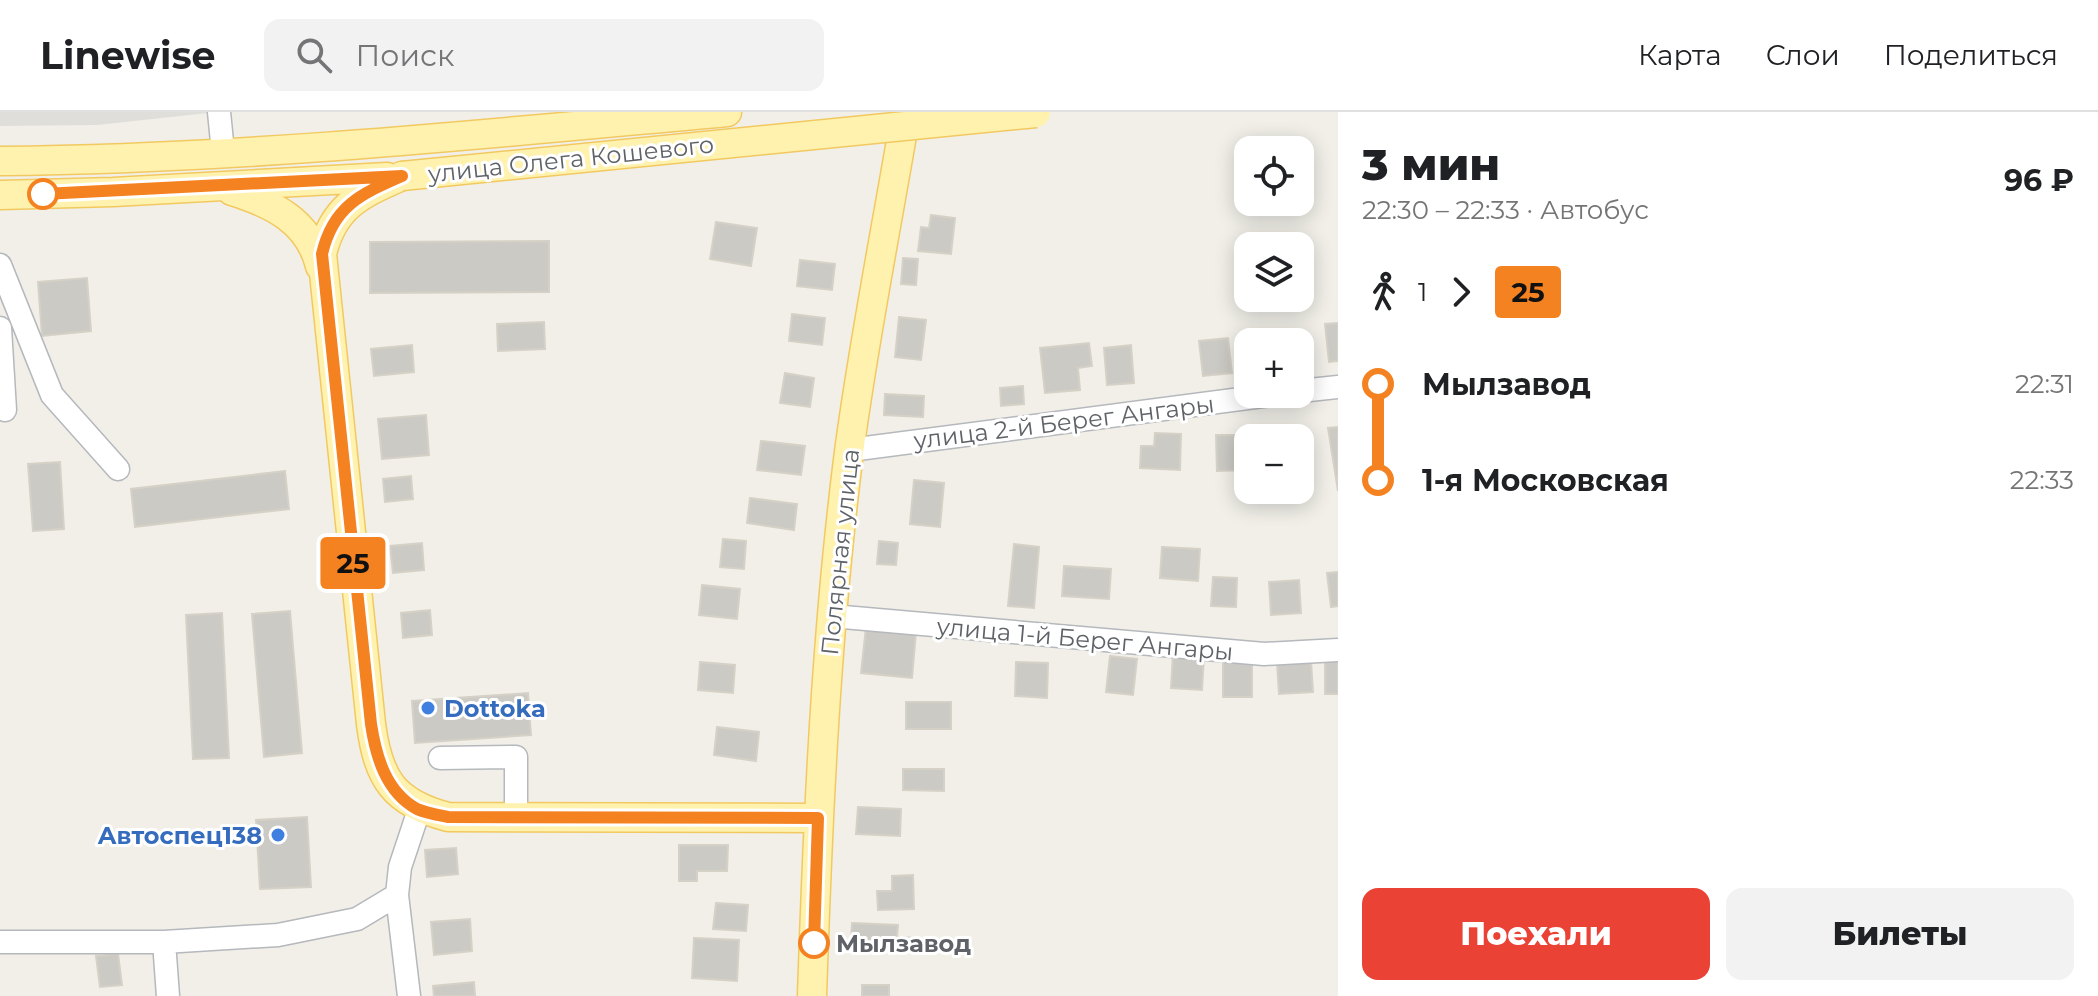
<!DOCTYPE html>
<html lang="ru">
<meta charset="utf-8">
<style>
body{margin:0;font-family:Montserrat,sans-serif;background:#f2f2f2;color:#202124;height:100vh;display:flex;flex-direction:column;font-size:30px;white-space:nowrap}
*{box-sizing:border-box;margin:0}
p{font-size:26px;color:#757577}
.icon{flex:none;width:44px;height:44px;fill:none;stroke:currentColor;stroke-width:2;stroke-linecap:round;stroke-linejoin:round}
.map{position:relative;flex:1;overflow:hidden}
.details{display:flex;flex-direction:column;background:#fff;width:760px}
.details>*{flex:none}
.badge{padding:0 16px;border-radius:6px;font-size:28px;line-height:52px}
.tools{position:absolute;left:1234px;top:24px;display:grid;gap:16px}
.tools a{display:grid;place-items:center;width:80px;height:80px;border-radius:16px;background:#fff;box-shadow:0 4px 20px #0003;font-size:40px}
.map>.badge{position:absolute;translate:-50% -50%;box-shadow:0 0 0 4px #fff}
.legs{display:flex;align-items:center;gap:12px;height:88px;padding:0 24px;font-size:26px}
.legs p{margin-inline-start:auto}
.head{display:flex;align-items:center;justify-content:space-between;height:136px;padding:0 24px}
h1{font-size:44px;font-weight:800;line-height:60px}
.button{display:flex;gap:16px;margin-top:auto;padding:16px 24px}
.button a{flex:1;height:92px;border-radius:16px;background:#ea4335;color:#fff;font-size:32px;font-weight:800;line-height:92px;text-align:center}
.button a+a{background:#f2f2f2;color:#202124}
ul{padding:0 24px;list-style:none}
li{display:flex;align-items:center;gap:28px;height:96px;font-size:30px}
li i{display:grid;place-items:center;width:12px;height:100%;margin:0 10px;background:currentColor}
li i::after{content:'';width:20px;height:20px;margin:-10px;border:6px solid;border-radius:50%;background:#fff}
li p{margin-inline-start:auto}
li:first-child i{background:linear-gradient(#0000 50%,currentColor 0)}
li:last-child i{background:linear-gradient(currentColor 50%,#0000 0)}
header{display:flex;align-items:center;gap:48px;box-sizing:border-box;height:112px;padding:0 40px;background:#fff;border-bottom:2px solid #e0e0e0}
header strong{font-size:38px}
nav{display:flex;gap:44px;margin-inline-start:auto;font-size:28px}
.search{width:560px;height:72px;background:#f2f2f2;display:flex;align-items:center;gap:20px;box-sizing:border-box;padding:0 28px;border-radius:16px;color:#757577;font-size:30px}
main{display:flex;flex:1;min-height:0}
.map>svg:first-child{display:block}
</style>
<header>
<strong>Linewise</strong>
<div class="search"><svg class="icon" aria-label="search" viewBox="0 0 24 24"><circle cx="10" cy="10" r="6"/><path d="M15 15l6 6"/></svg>Поиск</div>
<nav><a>Карта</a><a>Слои</a><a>Поделиться</a></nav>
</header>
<main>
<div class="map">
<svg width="1338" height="884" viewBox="0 0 1338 884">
<rect width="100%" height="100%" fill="#f1efe8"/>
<path fill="#e0deda" d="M0 0H217L97 13 0 14Z"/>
<path fill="#cccac5" stroke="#d6d1c6" stroke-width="2" d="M931 103 955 106 951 142 918 139 921 115 929 116Z
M716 110 757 116 751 154 710 147Z
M549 129V180L370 181V130Z
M903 146 918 147 916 173 901 172Z
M800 148 835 152 832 178 797 174Z
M87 166 91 219 42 224 38 170Z
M792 202 825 206 822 233 789 229Z
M899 205 926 208 921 248 895 245Z
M544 210 545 237 498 239 497 212Z
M1338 211V249L1329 250 1325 212Z
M1298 219 1299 230H1278L1277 221Z
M1228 226 1232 261 1203 264 1199 229Z
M1089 231 1092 254 1078 256 1080 278 1045 281 1040 236Z
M412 233 414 260 374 264 371 237Z
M1131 233 1134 271 1107 273 1104 236Z
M785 261 814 266 810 295 780 291Z
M1023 274 1024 292 1001 294 1000 276Z
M885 282 924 284 923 305 884 303Z
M426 303 429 343 382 347 378 307Z
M1338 315V379L1328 316Z
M1289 319 1290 326H1262V322Z
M1155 321 1181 322 1180 358 1140 356 1141 334H1154Z
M1216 323H1246L1247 358 1217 359Z
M761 329 805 334 801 363 757 358Z
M60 350 64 417 33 419 28 352Z
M285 359 289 397 135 415 131 377Z
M411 364 413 387 385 390 383 367Z
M914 368 944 371 940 415 910 412Z
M750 386 797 392 794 418 747 411Z
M723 427 746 429 744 457 720 455Z
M879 429 898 431 896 453 877 452Z
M422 431 424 458 393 461 390 434Z
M1014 432 1039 435 1034 496 1008 494Z
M1162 435 1200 437 1198 469 1160 466Z
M1064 454 1111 457 1109 487 1062 484Z
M1338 460V494L1331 495 1327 461Z
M1213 465 1237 466 1236 495 1211 494Z
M1299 468 1301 501 1271 503 1269 470Z
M702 473 740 477 737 507 699 503Z
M430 498 432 523 403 526 401 501Z
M290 499 302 641 264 645 252 502Z
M222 501 229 646 193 647 186 503Z
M866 515 916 520 912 566 861 561Z
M1325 539H1338V582H1325Z
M1173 542 1204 544 1202 578 1171 576Z
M1110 544 1137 547 1133 583 1106 580Z
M1223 549H1252V585H1223Z
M1311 549 1313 580 1279 582 1277 551Z
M700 550 735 553 733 581 698 578Z
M1016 550 1048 551 1047 586 1015 584Z
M528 581 531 623 415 631 412 589Z
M906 590H951V617H906Z
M717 615 759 620 756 649 714 643Z
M903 657H944V679L903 678Z
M858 695 901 697 900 724 856 722Z
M307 705 311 775 260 777 256 708Z
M679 733H728L727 759H697V769H679Z
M456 736 458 762 427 765 425 738Z
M913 763 914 797 878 798 877 779H892V764Z
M716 791 748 793 746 819 713 817Z
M470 807 472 839 434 843 431 810Z
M852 811 898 813 897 825 916 826 915 838H887V829L851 828Z
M694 826 739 828 737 869 692 866Z
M118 842 122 873 100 875 96 844Z
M474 870 475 884H434L433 874Z
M862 873H889V884H862Z"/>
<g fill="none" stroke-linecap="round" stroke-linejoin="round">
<g stroke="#b5b8bc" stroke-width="25">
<path id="minor" d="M219 0 223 40
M0 153 52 283 118 357
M0 216 5 298
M1300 279 1338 275
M850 338 1279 282
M832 504 1264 542 1338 538
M440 646 516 645V706
M0 830H164L278 823 357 807 397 783
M164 830 168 884
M409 884 397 783 400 755 419 698"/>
</g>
<g stroke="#f2c960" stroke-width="31">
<path id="major" d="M0 49C243 47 485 22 727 0
M402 64C361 82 333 94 322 142L371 612C378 667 394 691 448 705L818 706
M232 79C273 92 309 109 320 154
M0 83 113 80 387 65
M812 884C818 702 826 521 849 340 864 227 887 113 906 0"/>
</g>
<use href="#minor" stroke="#fff" stroke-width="22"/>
<use href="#major" stroke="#fff2af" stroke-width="28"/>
<g stroke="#f2c960" stroke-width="31" stroke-linecap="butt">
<path id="major-bridge" d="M402 64 1036 1"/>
</g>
<use href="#major-bridge" stroke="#fff2af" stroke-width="28"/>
</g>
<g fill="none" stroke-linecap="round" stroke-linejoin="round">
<g stroke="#fff" stroke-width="18">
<path id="line-1" d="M43 82 402 64C361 82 333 94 322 142L371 612C376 645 386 680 417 697 426 701 438 703 448 705L818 706 814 831"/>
</g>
<use href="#line-1" stroke="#f58220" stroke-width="12"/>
</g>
<g fill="#fff" stroke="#f58220" stroke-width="4">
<circle cx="43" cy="82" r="14"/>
<circle cx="814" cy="831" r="14"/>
</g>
<g fill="#3f7fe0" stroke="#fff" stroke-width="3">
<circle cx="428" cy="596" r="8"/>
<circle cx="278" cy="723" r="8"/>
</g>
<g text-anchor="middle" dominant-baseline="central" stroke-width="6" stroke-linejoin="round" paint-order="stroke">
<g font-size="24" fill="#5f6368" stroke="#fff">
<text transform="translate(571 47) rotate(-6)">улица Олега Кошевого</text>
<text transform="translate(1064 310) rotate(-7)">улица 2-й Берег Ангары</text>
<text transform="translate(840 440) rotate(-84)">Полярная улица</text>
<text transform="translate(1085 527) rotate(5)">улица 1-й Берег Ангары</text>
</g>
<g font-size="24" font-weight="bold" fill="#366cbe" stroke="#fff" text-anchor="start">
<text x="444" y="596">Dottoka</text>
<text x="262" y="723" text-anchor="end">Автоспец138</text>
</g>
<g font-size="24" font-weight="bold" fill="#5f6368" stroke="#fff" text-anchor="start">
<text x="836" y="831">Мылзавод</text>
</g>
</g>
</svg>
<div class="tools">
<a><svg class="icon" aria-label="locate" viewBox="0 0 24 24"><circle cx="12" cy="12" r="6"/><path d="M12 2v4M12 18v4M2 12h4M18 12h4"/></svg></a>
<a><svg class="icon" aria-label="layers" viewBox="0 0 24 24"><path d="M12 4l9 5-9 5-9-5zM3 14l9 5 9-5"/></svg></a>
<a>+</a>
<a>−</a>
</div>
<b class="badge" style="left:353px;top:451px;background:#f58220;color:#111">25</b>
</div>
<section class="details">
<div class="head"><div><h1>3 мин</h1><p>22:30 – 22:33 · Автобус</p></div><b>96 ₽</b></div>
<div class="legs"><svg class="icon" aria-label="walk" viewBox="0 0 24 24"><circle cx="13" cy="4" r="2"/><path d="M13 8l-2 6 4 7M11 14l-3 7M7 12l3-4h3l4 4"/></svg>1<svg class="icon" aria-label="forward" viewBox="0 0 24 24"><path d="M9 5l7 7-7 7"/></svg><b class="badge" style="background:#f58220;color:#111">25</b></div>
<ul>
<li><i style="color:#f58220"></i><b>Мылзавод</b><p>22:31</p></li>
<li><i style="color:#f58220"></i><b>1-я Московская</b><p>22:33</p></li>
</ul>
<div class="button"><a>Поехали</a><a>Билеты</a></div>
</section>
</main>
